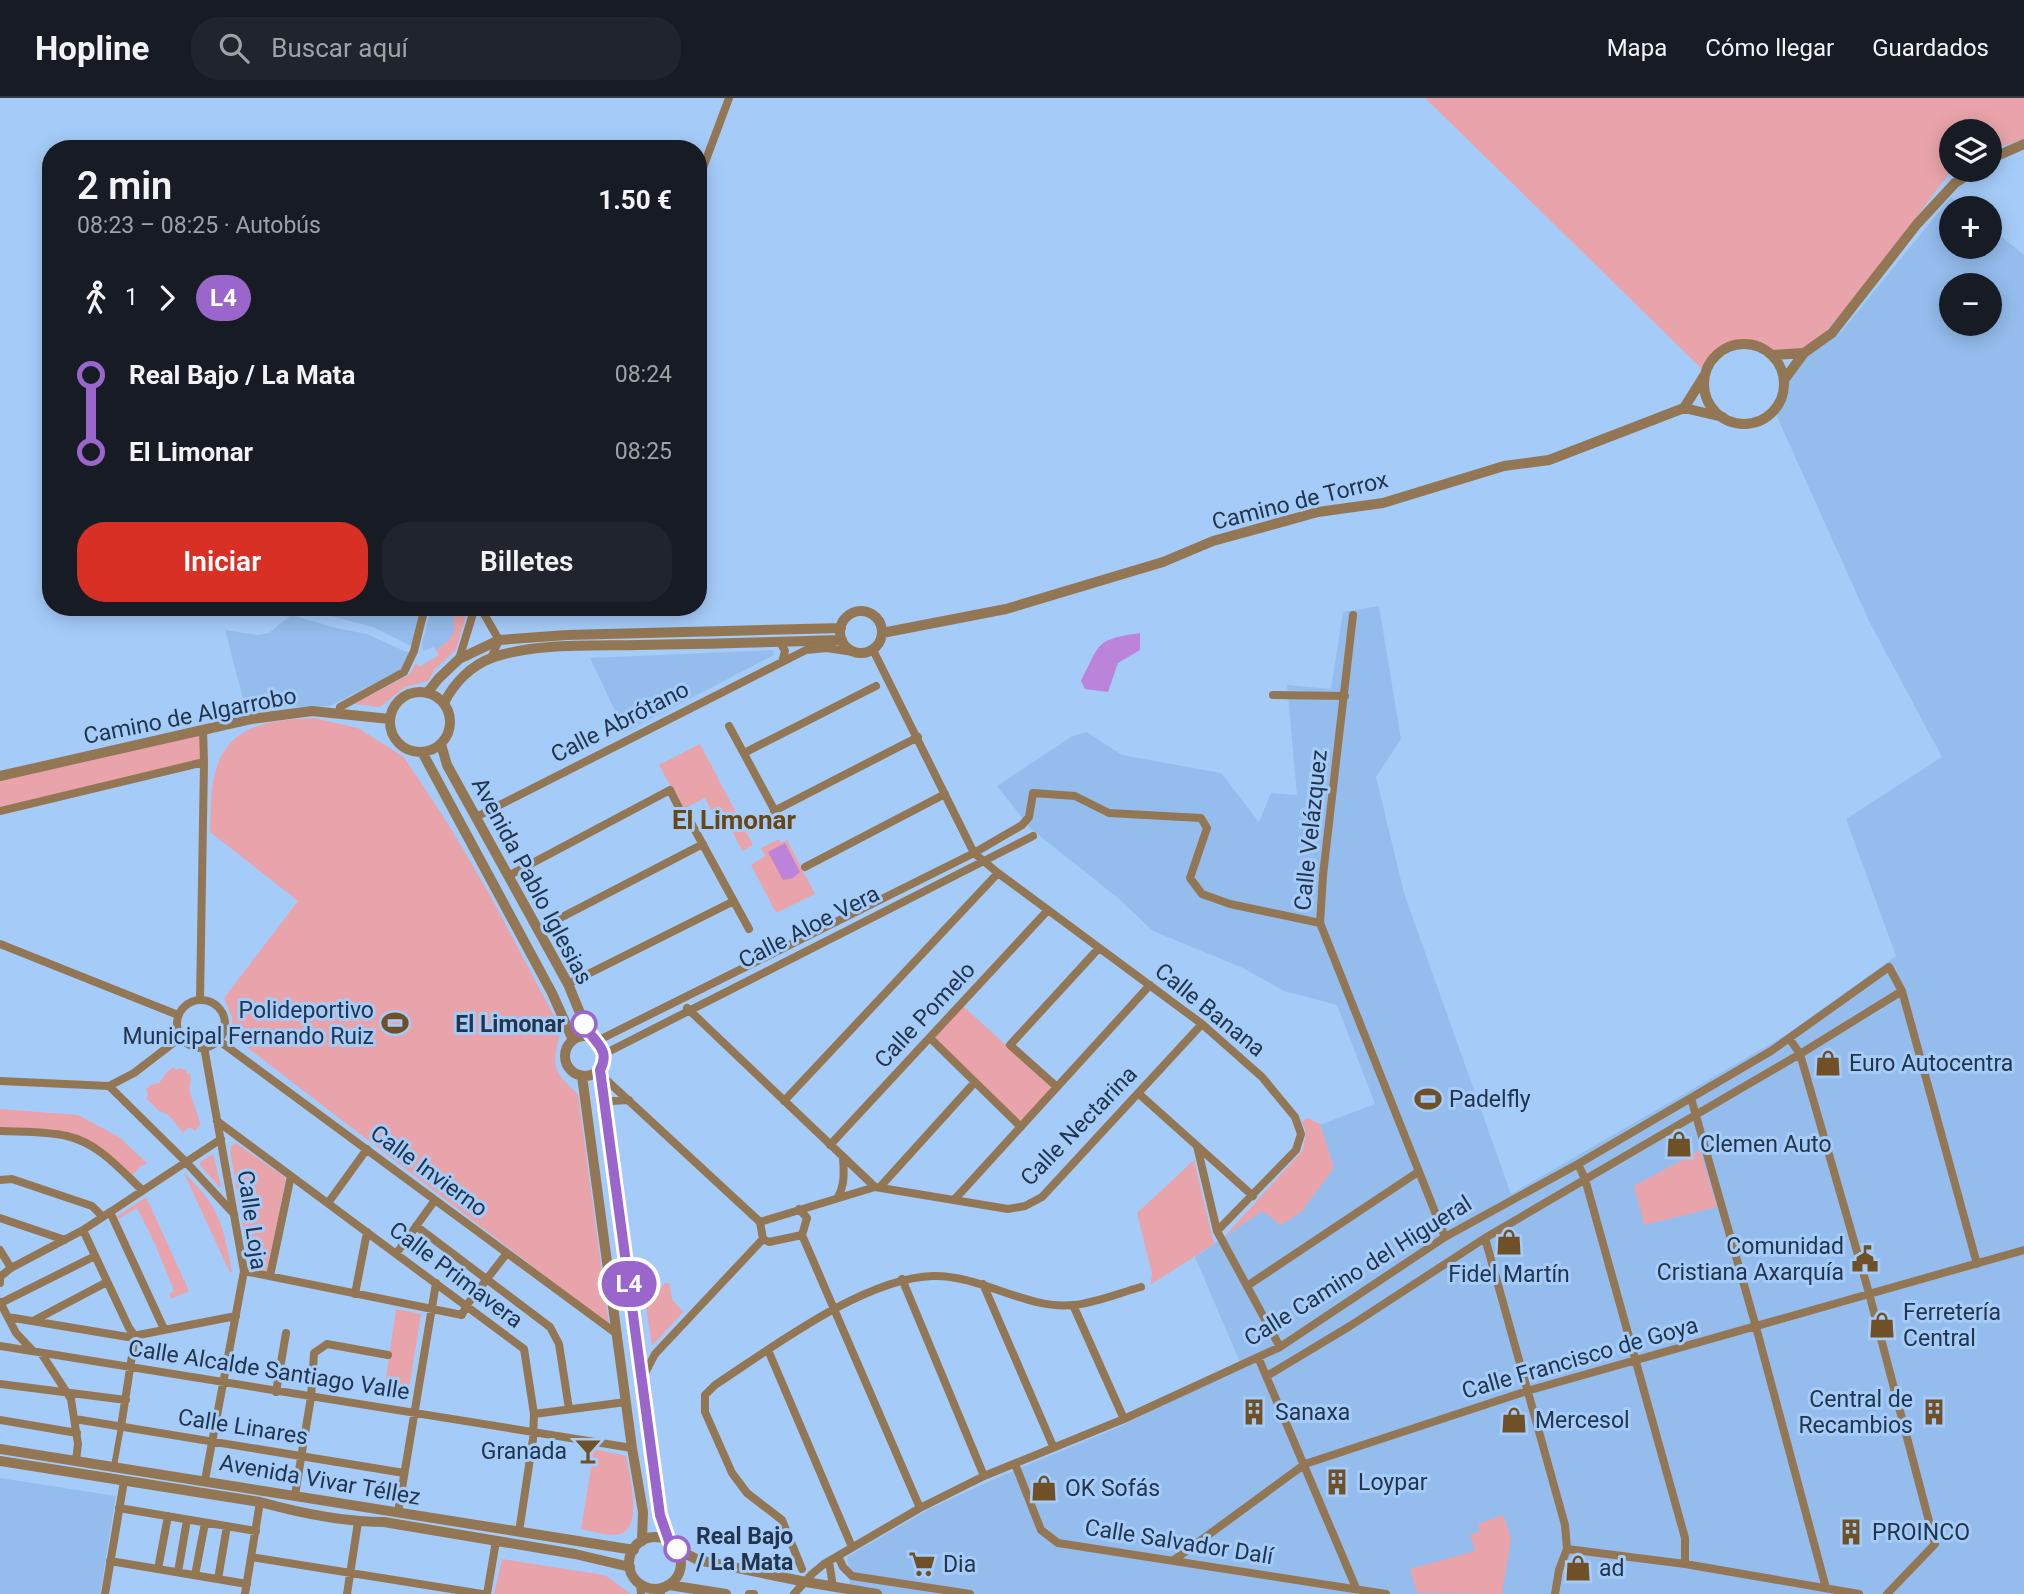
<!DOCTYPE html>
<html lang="es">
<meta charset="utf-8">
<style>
body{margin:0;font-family:Roboto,sans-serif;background:#20242c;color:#f1f3f6;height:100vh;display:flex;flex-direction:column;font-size:26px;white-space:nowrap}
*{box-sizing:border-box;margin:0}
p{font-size:23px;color:#9ea1a6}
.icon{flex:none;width:38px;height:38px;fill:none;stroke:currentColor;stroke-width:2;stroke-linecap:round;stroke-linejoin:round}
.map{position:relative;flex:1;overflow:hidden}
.side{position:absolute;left:42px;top:42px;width:665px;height:476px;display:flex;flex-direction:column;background:#171b24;border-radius:28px;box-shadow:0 4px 18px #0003}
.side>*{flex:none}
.badge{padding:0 14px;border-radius:23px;font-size:24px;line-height:46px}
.controls{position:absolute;left:1939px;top:21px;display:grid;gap:14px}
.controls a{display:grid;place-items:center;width:63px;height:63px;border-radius:50%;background:#171b24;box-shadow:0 4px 18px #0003;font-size:35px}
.map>.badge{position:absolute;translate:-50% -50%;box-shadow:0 0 0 4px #fff}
.legs{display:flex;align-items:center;gap:10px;height:77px;padding:0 35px;font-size:23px}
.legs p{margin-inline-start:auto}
.head{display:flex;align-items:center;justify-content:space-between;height:119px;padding:0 35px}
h1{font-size:38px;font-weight:600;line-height:52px}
.action{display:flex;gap:14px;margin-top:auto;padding:14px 35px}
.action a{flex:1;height:80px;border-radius:28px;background:#d93025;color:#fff;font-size:28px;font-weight:600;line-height:80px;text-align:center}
.action a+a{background:#20242c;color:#f1f3f6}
ul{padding:0 35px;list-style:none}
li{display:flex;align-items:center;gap:24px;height:77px;font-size:26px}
li i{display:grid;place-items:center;width:10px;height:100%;margin:0 9px;background:currentColor}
li i::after{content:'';width:18px;height:18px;margin:-9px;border:5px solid;border-radius:50%;background:#171b24}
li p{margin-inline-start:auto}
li:first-child i{background:linear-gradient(#0000 50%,currentColor 0)}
li:last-child i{background:linear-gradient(currentColor 50%,#0000 0)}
header{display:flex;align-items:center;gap:42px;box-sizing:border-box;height:98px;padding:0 35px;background:#171b24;border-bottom:2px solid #363941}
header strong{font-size:33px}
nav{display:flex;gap:38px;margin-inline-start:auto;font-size:24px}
.search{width:490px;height:63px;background:#20242c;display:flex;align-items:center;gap:18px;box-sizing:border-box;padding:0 24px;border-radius:28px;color:#9ea1a6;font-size:26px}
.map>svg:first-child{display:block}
</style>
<header>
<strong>Hopline</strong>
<div class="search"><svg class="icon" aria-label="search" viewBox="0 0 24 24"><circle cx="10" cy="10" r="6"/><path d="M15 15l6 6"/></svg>Buscar aquí</div>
<nav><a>Mapa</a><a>Cómo llegar</a><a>Guardados</a></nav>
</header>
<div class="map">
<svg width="2024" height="1496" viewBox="0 0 2024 1496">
<rect width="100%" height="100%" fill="#a5ccf9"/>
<path fill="#94bded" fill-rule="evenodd" d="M1951 99 1966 110H1951V149H1990V129L2024 157V1496H851L847 1459 929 1411 1001 1378 1119 1329 1242 1269 1195 1159 1262 1113 1334 1070 1320 1027 1375 1006 1337 907 1284 893 1243 870 1153 833 1118 800 1031 731 997 688 1071 639 1087 634 1122 657 1221 675 1259 724 1271 695 1297 697 1287 587 1331 591 1343 514 1379 508 1401 641 1376 679 1404 795 1511 1096 1786 937 1896 858 1846 721 1942 659 1869 523 1774 312 1784 293V282L1804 255 1841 234ZM1951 187H1990V226H1951Z
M297 509H422L413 549 373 529Z
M432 509H453L454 535 451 541 436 552 434 549 423 553 422 545Z
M291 517 340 531 367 536 411 556 402 571 330 608 286 609 247 616 225 532 258 537 269 535Z
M773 552 774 557 625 634 590 560Z
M0 1380 116 1398 100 1496H0Z"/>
<path fill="#e9a4ab" d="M1425 0H2024V41L1990 52V33H1951L1952 72 1864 188 1822 238 1804 255C1794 256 1779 259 1770 256 1767 255 1764 251 1761 250 1737 239 1718 255 1704 273Z
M453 509H468L456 552 435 571 428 583 405 589 380 609 354 606 410 576 416 565 419 569 439 557 436 552C458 536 454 535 453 509Z
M314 620 358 630 404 659 447 724 490 797 561 931C553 967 549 970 578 996L609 1227 232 938V919L224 900 298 803 210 734C211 716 210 696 214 679 225 626 270 622 314 620Z
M201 633 202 663 0 711V682Z
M700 646 753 747 742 753 720 709 711 712 705 700 683 711 659 667Z
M779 741 781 745 787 742 815 796 776 815 751 767 765 758 761 750Z
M963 908 1053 990 1020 1025 933 940Z
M174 969 176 972 180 970 186 972 187 976 190 975C192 982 189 986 190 993 192 1004 198 1015 200 1027L195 1033 189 1029 183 1035 172 1021 167 1016 159 1013 146 1000 148 997 146 991 151 987 159 985 168 973Z
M0 1011 78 1017 119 1039 147 1065 144 1068 142 1067 131 1078 95 1046 0 1030Z
M1307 1020 1320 1026 1334 1070 1301 1114 1281 1127 1262 1113 1223 1140 1303 1052 1306 1034 1302 1024Z
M236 1045 286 1080 267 1174 250 1170 230 1052 231 1048Z
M1700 1052 1717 1109 1644 1127 1634 1088Z
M213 1056 221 1088 219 1089 200 1067V1064Z
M1194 1062 1214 1146 1150 1187 1152 1176 1137 1115Z
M184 1075C220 1109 223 1127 232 1174L230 1175Z
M146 1099 189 1193 171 1201 169 1196 174 1193 155 1146 137 1110 118 1121 117 1118Z
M665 1185H669L672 1201 683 1214 652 1248 646 1208Z
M396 1211 421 1216 407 1304 383 1300Z
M594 1351 626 1358C629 1377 644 1429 620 1436 609 1439 592 1433 581 1431Z
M1503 1417 1511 1440 1502 1496 1417 1495 1410 1471 1475 1453 1470 1437 1480 1433 1478 1426Z
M502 1461 605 1477 631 1496H494Z"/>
<path fill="#bb84da" d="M1140 535V552L1118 565 1108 594 1085 591 1081 583C1101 544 1095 542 1140 535Z
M785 745 800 774 793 780 783 782 768 754Z"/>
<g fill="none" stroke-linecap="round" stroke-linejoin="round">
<path stroke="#937754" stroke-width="6" d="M114 1368 121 1329"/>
<path stroke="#937754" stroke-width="8" d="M698 83 729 0
M480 509 499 542 491 560
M295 511V509
M1353 517 1323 777 1320 825 1445 1139
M780 544 785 553 782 564
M873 552 974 755 998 775 1202 926 1262 979 1295 1019 1301 1036 1296 1052 1217 1133
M459 561 475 509
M1273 597 1345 598
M339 616 340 609 404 574 414 553 425 509
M729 628 783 728
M744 655 876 588
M0 713 204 664
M774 713 918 639
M476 719 806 552 827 550 853 554
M805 769 945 696
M508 778 670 692 685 722 690 723 749 831
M537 832 703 746
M0 846 178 917
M568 886 734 803
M200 902 204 664 203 631
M177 926a24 24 0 1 1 48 0a24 24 0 1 1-48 0Z
M687 910 875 1089
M930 940 1021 1029
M1789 940 1800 956 1869 1195 1935 1446 1887 1496
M218 942 617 1236
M597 943 974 755 1022 727 1029 719 1033 695 1075 698 1109 715 1201 720 1207 730 1190 780 1202 796 1230 806 1320 825
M204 949 244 1173 205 1382
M604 956 1033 738
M601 977 760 1124
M0 983 109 988 185 1063 234 1116
M109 988 134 975 181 939
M1057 989 1010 947 1099 850
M1138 995 1253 1098
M1691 1000 1756 1229 1826 1490
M784 1003 998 775
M606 1012 611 1003 629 1002
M217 1023 524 1251 534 1316 533 1341 519 1434
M0 1033C22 1034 45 1033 67 1038 98 1045 120 1071 142 1092
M830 1047 1048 812
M1197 1048 1217 1133 1280 1249
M1578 1066 1585 1081 1685 1440V1466
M0 1082 12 1081 92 1108 103 1119
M880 1089 975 984
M838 1099C845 1086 844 1074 843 1059
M954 1102 1150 887
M328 1105 367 1051
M799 1111 807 1120 802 1137 769 1144 763 1141 760 1124 875 1089 1008 1111 1025 1108 1042 1099 1202 926
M110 1114 164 1231
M0 1120 65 1142
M416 1128 550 1229 559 1246 569 1311
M83 1132 129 1230 135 1238
M802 1137 920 1410
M1485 1140 1565 1427 1567 1451 1559 1472 1555 1496
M0 1152 11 1170
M396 1156 435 1102
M244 1173 462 1217 466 1208 507 1155
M270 1178 291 1078
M902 1181 984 1378
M0 1185V1179L11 1170 83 1132 221 1041
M983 1186 1053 1348
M1247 1188 1418 1074
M355 1196 367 1134
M0 1204 16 1235 33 1253
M1 1205 95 1158
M1073 1207 1124 1321
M8 1219 128 1239 236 1218
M33 1223 107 1184
M0 1248 632 1350
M768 1252 852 1449
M41 1255 71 1301 78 1346 76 1362
M1258 1259 1356 1490
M1267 1278 1350 1228 1485 1140 1800 956 1902 893
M642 1281 655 1256 763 1141
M0 1286 126 1302
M276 1294 286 1235
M534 1316 626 1304
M75 1321 404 1375
M0 1322 77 1335
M121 1329 135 1238
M1015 1366 1041 1432 1058 1445 1386 1496
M295 1397 311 1299 314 1255 327 1246 388 1257
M119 1410 256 1433
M398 1414 436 1185
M1567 1451 1685 1466 1859 1496
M838 1458 843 1469 852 1478 970 1496
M251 1459 482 1496
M1174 1462 1305 1366 1527 1293 2024 1152
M110 1463 247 1486
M829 1463 833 1489
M158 1471 168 1418
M802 1471 782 1422 747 1395 732 1375 705 1314V1297L715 1287C773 1249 864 1180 933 1178 981 1177 1027 1212 1073 1207 1096 1205 1119 1195 1141 1189
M178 1474 187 1422
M195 1477 205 1425
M218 1481 227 1428
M640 1486 641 1496
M105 1496 124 1383
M245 1496 260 1404
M347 1496 358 1424
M487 1496 496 1443
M660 1496 663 1490
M749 1496H754
M794 1496 812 1476 824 1466 920 1410 984 1378 1124 1321 1280 1249 1445 1139 1578 1066 1771 953 1889 869 1902 893 1977 1166"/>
<path stroke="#937754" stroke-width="10" d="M1990 61 2024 46
M1704 286a40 40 0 1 1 80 0a40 40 0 1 1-80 0Z
M1772 257 1804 255
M1784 282 1804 255 1832 235 1917 126 1955 85 1975 72
M1684 310 1704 278
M840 534a21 21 0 1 1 42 0a21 21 0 1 1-42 0Z
M882 535 1006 511 1163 464 1213 443 1318 414 1383 405 1504 368 1549 362 1684 310 1723 319
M390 624a30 30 0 1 1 60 0a30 30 0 1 1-60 0Z
M427 595 439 580 459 561 499 542 567 537 841 530
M444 605C454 585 471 567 494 559 536 545 593 548 638 547 706 546 774 544 842 542
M441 646 447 667 568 886 590 939
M422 654 552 895 573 942
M0 678 251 621 312 613 390 621
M565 958a20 20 0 1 1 40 0a20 20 0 1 1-40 0Z
M600 972 660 1417 669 1443
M582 978 632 1350 643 1414 642 1443
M0 1351 634 1452
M0 1363 260 1404C300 1415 342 1424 384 1424L575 1456 630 1469
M629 1465a26 26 0 1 1 52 0a26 26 0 1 1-52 0Z
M677 1451 698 1462 806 1484 877 1496
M669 1487 726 1496"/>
</g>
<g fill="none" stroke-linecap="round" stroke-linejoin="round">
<g stroke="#fff" stroke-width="16">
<path id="line-1" d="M584 926C592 944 612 950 600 972L660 1417 669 1443 677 1451"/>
</g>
<use href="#line-1" stroke="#9a66cc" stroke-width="10"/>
</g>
<defs>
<g id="stadium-bare" transform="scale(2.1)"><path d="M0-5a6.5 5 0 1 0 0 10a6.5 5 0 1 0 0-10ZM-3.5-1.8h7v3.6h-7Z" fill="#705026" stroke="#a5ccf9" stroke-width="2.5" paint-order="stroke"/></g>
<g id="shop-bare" transform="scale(2.1)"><path d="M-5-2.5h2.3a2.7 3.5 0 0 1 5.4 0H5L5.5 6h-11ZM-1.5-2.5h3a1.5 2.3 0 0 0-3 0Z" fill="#705026" stroke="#a5ccf9" stroke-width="2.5" paint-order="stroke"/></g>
<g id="civic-bare" transform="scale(2.1)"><path d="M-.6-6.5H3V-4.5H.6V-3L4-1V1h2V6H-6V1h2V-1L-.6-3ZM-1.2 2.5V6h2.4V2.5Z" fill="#705026" stroke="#a5ccf9" stroke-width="2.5" paint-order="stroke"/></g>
<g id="building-bare" transform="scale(2.1)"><path d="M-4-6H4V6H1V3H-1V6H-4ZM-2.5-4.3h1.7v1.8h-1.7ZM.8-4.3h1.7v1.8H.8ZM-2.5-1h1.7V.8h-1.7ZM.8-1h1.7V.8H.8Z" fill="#705026" stroke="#a5ccf9" stroke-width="2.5" paint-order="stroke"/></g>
<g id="bar-bare" transform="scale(2.1)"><path d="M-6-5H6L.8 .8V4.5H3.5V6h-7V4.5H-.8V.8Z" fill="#705026" stroke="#a5ccf9" stroke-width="2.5" paint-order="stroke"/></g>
<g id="supermarket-bare" transform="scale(2.1)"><path d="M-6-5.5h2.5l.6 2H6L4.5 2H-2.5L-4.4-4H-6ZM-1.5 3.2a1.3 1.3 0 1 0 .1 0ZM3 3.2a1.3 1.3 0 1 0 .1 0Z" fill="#705026" stroke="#a5ccf9" stroke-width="2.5" paint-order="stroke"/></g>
</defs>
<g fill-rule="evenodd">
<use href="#stadium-bare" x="395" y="925"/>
<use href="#shop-bare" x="1828" y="965"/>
<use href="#stadium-bare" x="1428" y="1001"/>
<use href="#shop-bare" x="1679" y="1046"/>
<use href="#shop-bare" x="1509" y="1144"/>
<use href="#civic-bare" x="1865" y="1161"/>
<use href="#shop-bare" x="1882" y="1227"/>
<use href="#building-bare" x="1254" y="1314"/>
<use href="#building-bare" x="1934" y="1314"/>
<use href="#shop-bare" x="1514" y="1322"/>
<use href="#bar-bare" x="588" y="1353"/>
<use href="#building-bare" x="1337" y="1384"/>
<use href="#shop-bare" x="1044" y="1390"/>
<use href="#building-bare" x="1851" y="1434"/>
<use href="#supermarket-bare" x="922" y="1466"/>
<use href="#shop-bare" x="1578" y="1470"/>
</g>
<g fill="#fff" stroke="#9a66cc" stroke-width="3.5">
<circle cx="584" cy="926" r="12"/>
<circle cx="677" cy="1451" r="12"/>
</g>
<g text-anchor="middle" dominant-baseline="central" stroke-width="6" stroke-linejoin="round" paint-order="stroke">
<g font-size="23" fill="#22354c" stroke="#a5ccf9">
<text transform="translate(1300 403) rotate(-14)">Camino de Torrox</text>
<text transform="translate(190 618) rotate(-11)">Camino de Algarrobo</text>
<text transform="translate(620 624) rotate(-27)">Calle Abrótano</text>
<text transform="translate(1311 732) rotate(-84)">Calle Velázquez</text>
<text transform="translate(532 783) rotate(62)">Avenida Pablo Iglesias</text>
<text transform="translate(809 829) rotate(-27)">Calle Aloe Vera</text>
<text transform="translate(1210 912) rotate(39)">Calle Banana</text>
<text transform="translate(925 917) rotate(-47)">Calle Pomelo</text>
<text transform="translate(1079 1028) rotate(-46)">Calle Nectarina</text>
<text transform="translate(429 1073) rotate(36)">Calle Invierno</text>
<text transform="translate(252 1122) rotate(82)">Calle Loja</text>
<text transform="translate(1358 1173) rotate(-32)">Calle Camino del Higueral</text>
<text transform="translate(456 1177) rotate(37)">Calle Primavera</text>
<text transform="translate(1580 1260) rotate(-16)">Calle Francisco de Goya</text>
<text transform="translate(269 1272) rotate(9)">Calle Alcalde Santiago Valle</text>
<text transform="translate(243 1329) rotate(9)">Calle Linares</text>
<text transform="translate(320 1382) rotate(10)">Avenida Vivar Téllez</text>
<text transform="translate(1179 1444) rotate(9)">Calle Salvador Dalí</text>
</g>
<g font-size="23" fill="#22354c" stroke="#a5ccf9" text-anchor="start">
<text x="374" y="912" text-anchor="end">Polideportivo<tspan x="374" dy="26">Municipal Fernando Ruiz</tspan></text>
<text x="1849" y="965">Euro Autocentra</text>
<text x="1449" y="1001">Padelfly</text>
<text x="1700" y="1046">Clemen Auto</text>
<text x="1844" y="1148" text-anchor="end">Comunidad<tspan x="1844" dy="26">Cristiana Axarquía</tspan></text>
<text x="1509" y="1176" text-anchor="middle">Fidel Martín</text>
<text x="1903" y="1214">Ferretería<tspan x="1903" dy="26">Central</tspan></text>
<text x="1913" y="1301" text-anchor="end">Central de<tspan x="1913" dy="26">Recambios</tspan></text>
<text x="1275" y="1314">Sanaxa</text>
<text x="1535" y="1322">Mercesol</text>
<text x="567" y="1353" text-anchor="end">Granada</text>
<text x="1358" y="1384">Loypar</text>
<text x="1065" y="1390">OK Sofás</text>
<text x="1872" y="1434">PROINCO</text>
<text x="943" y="1466">Dia</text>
<text x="1599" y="1470">ad</text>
</g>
<g font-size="23" font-weight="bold" fill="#22354c" stroke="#a5ccf9" text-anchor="end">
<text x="565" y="926">El Limonar</text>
<text x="696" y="1438" text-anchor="start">Real Bajo<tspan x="696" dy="26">/ La Mata</tspan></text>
</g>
<g font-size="26" font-weight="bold" fill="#694613" stroke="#a5ccf9">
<text x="734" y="722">El Limonar</text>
</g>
</g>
</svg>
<div class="controls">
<a><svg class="icon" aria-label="layers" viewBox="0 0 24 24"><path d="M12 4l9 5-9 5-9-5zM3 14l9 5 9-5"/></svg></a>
<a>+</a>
<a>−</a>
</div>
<b class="badge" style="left:629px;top:1186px;background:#9a66cc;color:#fff">L4</b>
<section class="side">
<div class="head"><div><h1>2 min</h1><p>08:23 – 08:25 · Autobús</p></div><b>1.50 €</b></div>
<div class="legs"><svg class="icon" aria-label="walk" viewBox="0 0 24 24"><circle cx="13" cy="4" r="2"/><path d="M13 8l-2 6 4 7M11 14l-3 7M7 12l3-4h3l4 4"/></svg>1<svg class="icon" aria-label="forward" viewBox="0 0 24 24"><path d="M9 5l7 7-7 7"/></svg><b class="badge" style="background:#9a66cc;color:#fff">L4</b></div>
<ul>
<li><i style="color:#9a66cc"></i><b>Real Bajo / La Mata</b><p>08:24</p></li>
<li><i style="color:#9a66cc"></i><b>El Limonar</b><p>08:25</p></li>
</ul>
<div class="action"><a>Iniciar</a><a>Billetes</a></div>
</section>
</div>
